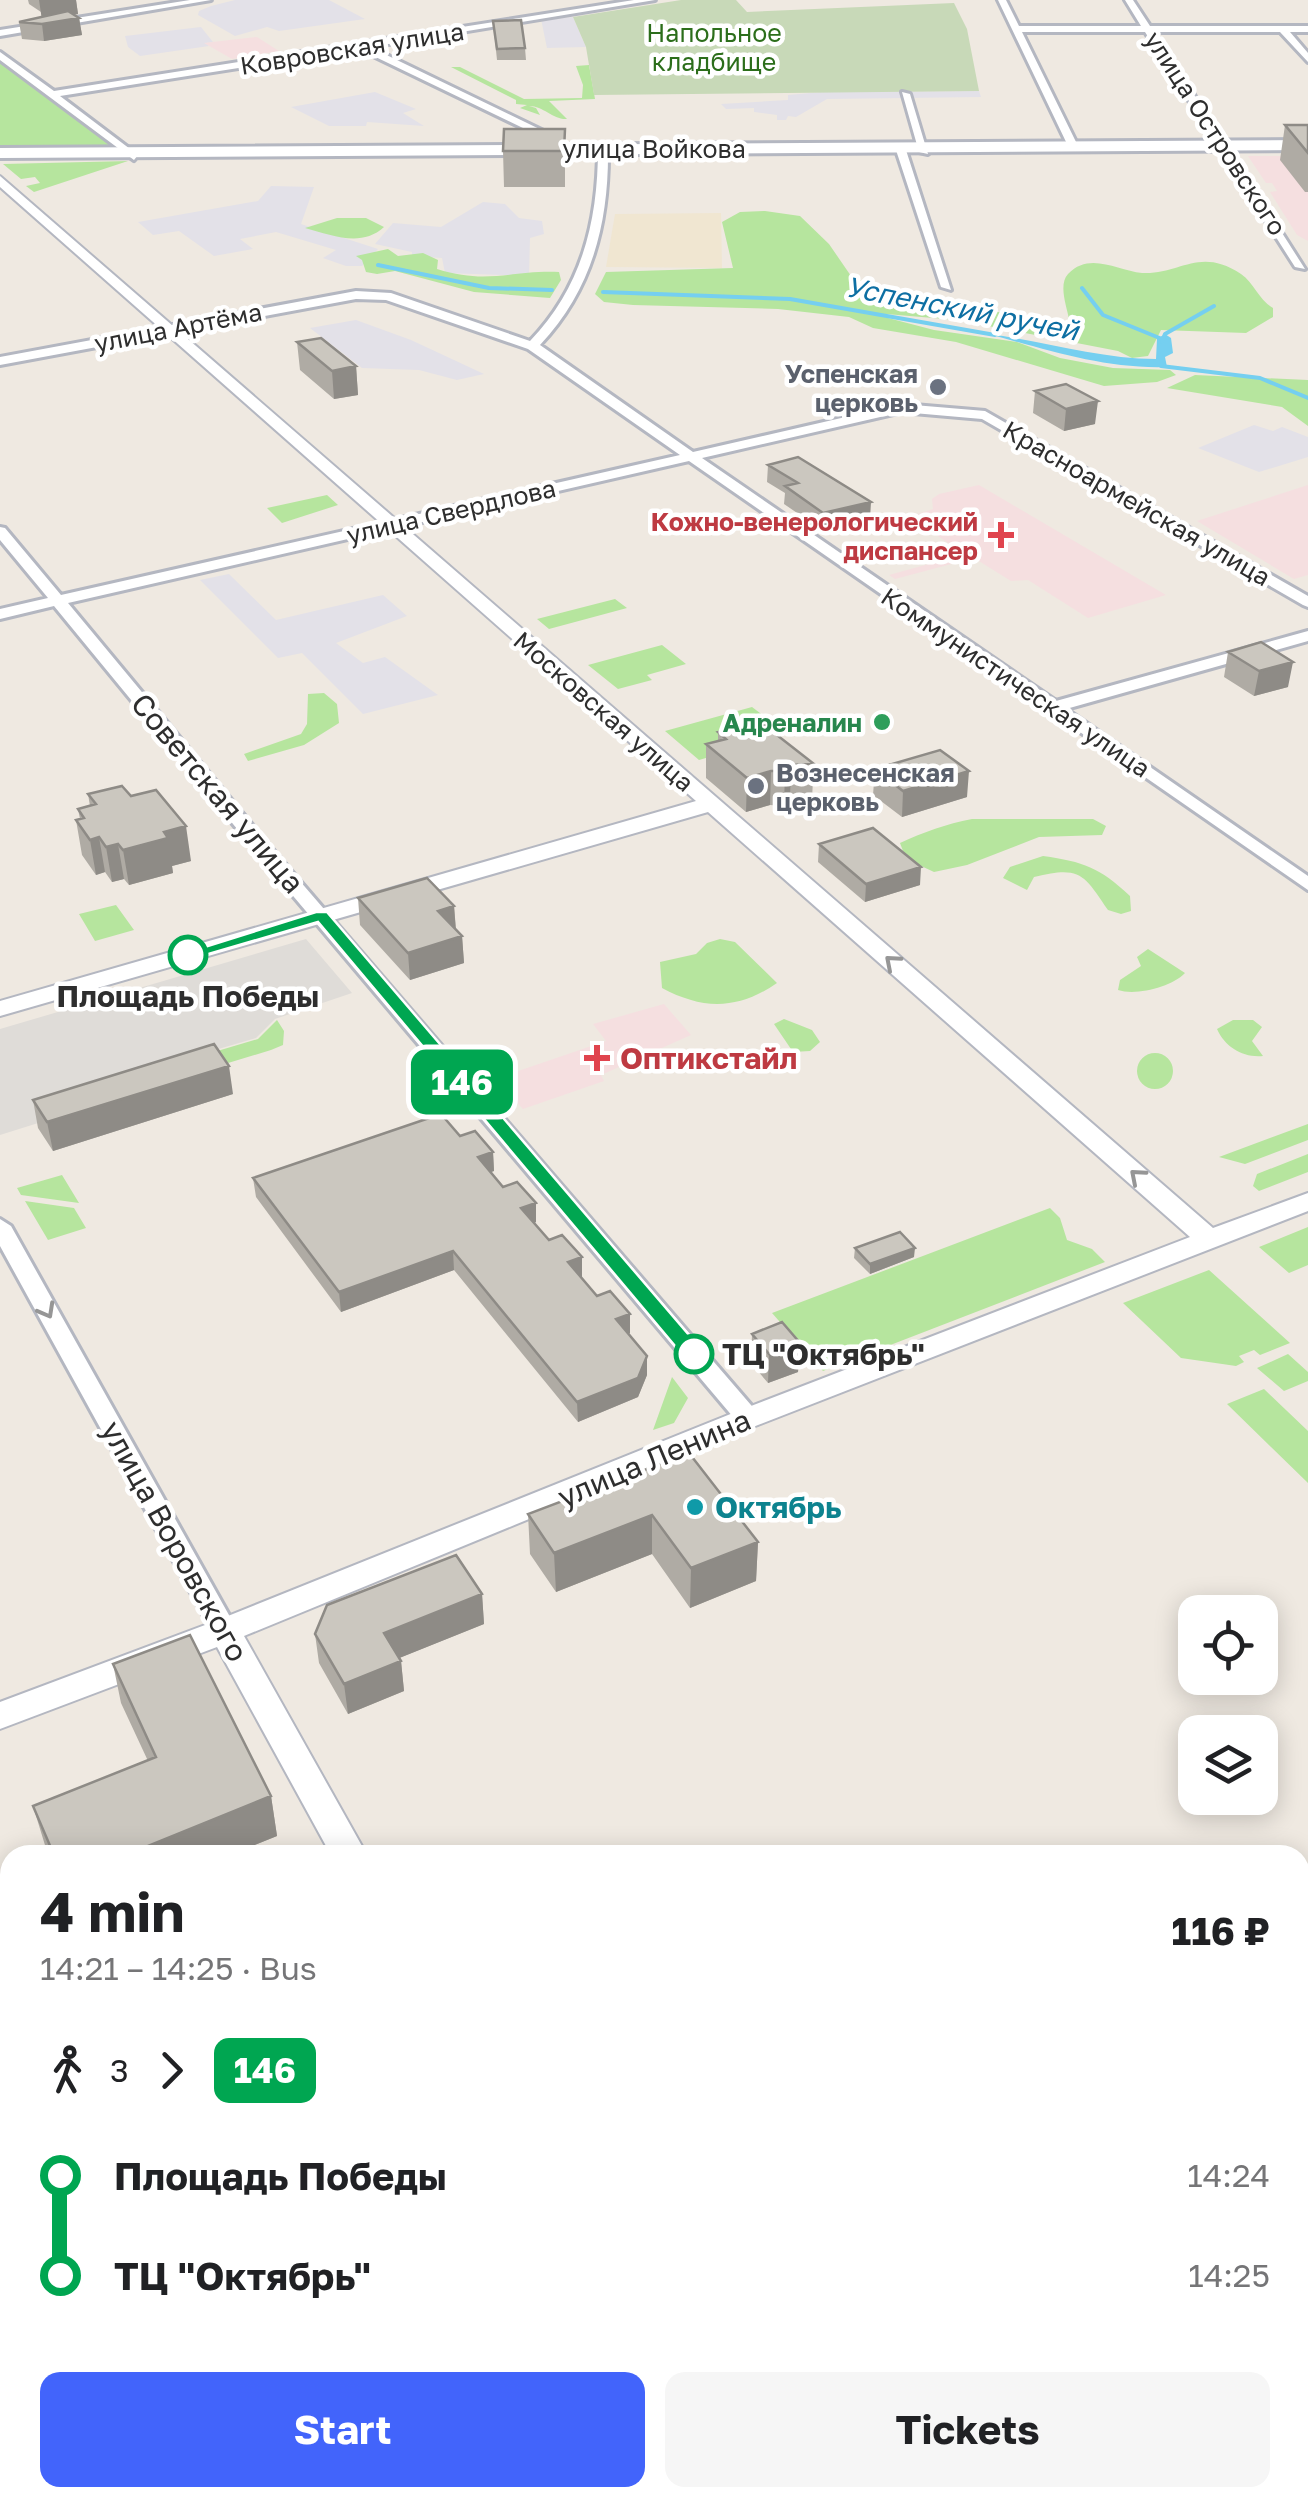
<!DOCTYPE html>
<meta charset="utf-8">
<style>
body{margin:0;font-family:"Golos Text",sans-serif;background:#f6f6f6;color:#202124;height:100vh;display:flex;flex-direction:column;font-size:38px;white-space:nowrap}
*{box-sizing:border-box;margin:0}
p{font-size:32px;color:#757577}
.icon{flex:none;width:55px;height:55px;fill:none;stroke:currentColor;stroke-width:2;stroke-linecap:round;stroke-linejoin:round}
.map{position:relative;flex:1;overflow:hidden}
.details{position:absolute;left:0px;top:1845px;width:1310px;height:662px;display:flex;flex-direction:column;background:#fff;border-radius:30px 30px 0 0;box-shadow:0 5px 25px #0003}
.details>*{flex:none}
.badge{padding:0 20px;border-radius:15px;font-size:35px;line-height:65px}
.tools{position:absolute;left:1178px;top:1595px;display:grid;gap:20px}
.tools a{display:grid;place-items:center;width:100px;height:100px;border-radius:20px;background:#fff;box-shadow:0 5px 25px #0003;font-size:50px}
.map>.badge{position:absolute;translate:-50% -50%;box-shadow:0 0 0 5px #fff}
.legs{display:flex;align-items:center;gap:15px;height:110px;padding:0 40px;font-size:32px}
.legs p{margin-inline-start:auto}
.overview{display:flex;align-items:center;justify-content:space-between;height:170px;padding:0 40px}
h1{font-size:55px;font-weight:700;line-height:75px}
.button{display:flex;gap:20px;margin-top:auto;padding:20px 40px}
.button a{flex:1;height:115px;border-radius:20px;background:#4264fb;color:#fff;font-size:40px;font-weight:700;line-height:115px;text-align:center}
.button a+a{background:#f6f6f6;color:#202124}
ul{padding:0 40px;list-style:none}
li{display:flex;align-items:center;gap:35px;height:100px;font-size:38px}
li i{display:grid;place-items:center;width:15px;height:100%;margin:0 12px;background:currentColor}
li i::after{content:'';width:25px;height:25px;margin:-12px;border:8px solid;border-radius:50%;background:#fff}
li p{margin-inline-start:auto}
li:first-child i{background:linear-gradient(#0000 50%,currentColor 0)}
li:last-child i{background:linear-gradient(currentColor 50%,#0000 0)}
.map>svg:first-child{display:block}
</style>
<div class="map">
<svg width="1308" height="2506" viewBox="0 0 1308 2506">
<rect width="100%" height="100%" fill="#efe9e1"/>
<path fill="#e3e1e8" d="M235 0H329L365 19 279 31 267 27 235 36 198 15 199 11 211 6Z
M573 17 586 47 547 48 541 19Z
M201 27 213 42 206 43 209 46 140 56 128 47 125 36Z
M979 91 981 97 827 99 796 117 788 116 786 120H777V115L754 112V108L726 109 721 104 788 100V95L822 92Z
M375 92 416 109 403 113 424 126 367 122 366 126H329L291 107Z
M271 186 314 187 301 224 378 249 362 266H346L323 258 336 250 276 232 240 239 253 249 214 256 179 231 153 235 138 222 258 201Z
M483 202 505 204 519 218 542 221 544 234 530 238 529 276 445 273 442 258 412 256V252L375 244 393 223 441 227Z
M356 320 411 340 484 374 457 380 419 370 362 368 310 328Z
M1254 425 1273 431 1282 427 1308 437V457L1259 472 1198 448Z
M229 574 276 620 383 595 407 616 336 643 363 663 385 657 438 695 363 714 302 653 278 658 200 580Z"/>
<path fill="#f0e6d1" d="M721 213 722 268 606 267 615 214Z"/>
<path fill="#f5dfe0" d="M257 37 279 51 232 59 204 43Z
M1248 156H1308V241L1297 235 1270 192 1277 191 1272 183H1266Z
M979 485 1166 595 1088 618 1028 580 1011 581 974 558 895 579 889 575 965 554 909 517 933 509 932 499 939 494Z
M1308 485V575L1294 579 1197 521Z
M664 1004 691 1035 601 1075 604 1081 523 1109 495 1079 606 1041 593 1024Z"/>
<path fill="#b6e59e" d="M0 59 112 145 0 148Z
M589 65 595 99 549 101 567 119C553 120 544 106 529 106L536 108 540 115 520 108 527 105 516 104V100L451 67H460L524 99 582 98 583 85 576 66Z
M128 161 34 192 26 186 40 183 35 177 21 179 3 164Z
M765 211 800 216 829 244 851 276 886 292 1061 323 1069 319C1067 307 1058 285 1068 274 1090 251 1118 271 1142 273 1180 275 1199 246 1241 274 1254 283 1259 300 1273 308V317L1246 333 1161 330 1148 356 1132 358 1118 351 957 320 886 314 888 318 934 330 1017 342 1060 358 1113 368 1170 370 1176 375 1157 382 1104 386 956 342 873 328 849 317 778 309 633 305 604 302 595 294 606 272 733 268 722 222 740 212Z
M337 218H366L384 227C361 248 332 235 305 228Z
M388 249 398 256 423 253 438 260 437 269C487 285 512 270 559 272L561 280 550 298 474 292 395 271 377 274 366 272 362 260 356 256Z
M1195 375 1308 380V426L1282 407 1167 388Z
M327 495 338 505 282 523 267 508Z
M615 599 627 608 549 629 537 619Z
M662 645 686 664 647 675 652 680 618 689 588 665Z
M324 693 337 704 339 723 304 745 248 761 244 754 301 734 307 724 308 694Z
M752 707 772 722 766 725 781 736 699 760 665 731Z
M972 819H1093L1106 826 1102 835 1039 837 967 865 934 872 919 865 903 851 900 843C924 832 946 824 972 819Z
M1043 856C1084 862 1099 867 1130 896L1131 911 1121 914 1108 910C1084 875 1081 865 1034 877L1027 890 1003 878 1010 867Z
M116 905 134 930 95 941 79 914Z
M720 939 735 942 777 983C738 1010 703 1010 662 988L660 962 696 954 707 943Z
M1148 949 1185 973C1172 987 1136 996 1118 990L1120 980 1141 966 1137 957Z
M784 1019 812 1030 820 1042 810 1051 793 1052 774 1024Z
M277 1020 284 1031 283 1045 271 1050 159 1084 150 1071 258 1039Z
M1233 1020H1253L1262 1027 1252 1041 1263 1056C1243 1058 1225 1047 1217 1029Z
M1137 1071a18 18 0 1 1 36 0a18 18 0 1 1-36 0Z
M1308 1124V1140L1245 1164 1219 1157Z
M1308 1154V1172L1259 1191 1253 1186 1257 1174Z
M62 1175 79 1203 21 1195 17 1188Z
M25 1201 74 1208 86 1228 48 1240Z
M1050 1208 1060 1218 1067 1240 1092 1249 1105 1262 823 1371 772 1313Z
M1308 1227V1265L1289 1273 1259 1247Z
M1209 1270 1290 1343 1260 1355 1254 1350 1239 1356 1244 1362 1236 1366 1181 1358 1123 1303Z
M1288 1354 1308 1372V1381L1284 1391 1257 1368Z
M672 1377 688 1398 674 1423 653 1430Z
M1264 1389 1308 1431V1483L1227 1404Z
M917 2498H1114L1107 2506H910Z"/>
<path fill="#c8d9b8" d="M681 0H736L747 12 954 3 967 29 979 91 594 95 586 47 573 17Z"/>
<path fill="#dfdcd8" d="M306 939 352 993 275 1019 256 1038 147 1070 156 1086 0 1135V1029Z"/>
<path fill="#75cff0" d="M988 334C1044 341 1100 359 1156 359L1157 339 1165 334 1171 338 1173 353 1165 357 1167 367C1103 369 1049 350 988 334Z"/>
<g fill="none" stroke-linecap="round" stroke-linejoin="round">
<path stroke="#75cff0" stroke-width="4" d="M378 265 489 288 552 290
M1082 288 1103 315 1162 339
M603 292 790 299 995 335
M1162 342 1165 334 1214 306
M1161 366 1260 378 1308 398"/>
<g stroke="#b4b7c1" stroke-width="6">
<path id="minor" d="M190 0H211L0 36V30Z
M634 0H655L370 47 560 139 556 144 359 49 60 96 138 155 134 160 0 60V52L54 91Z
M998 0H1006L1019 26H1141L1125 0H1133L1150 26H1308V32H1290L1308 53V62L1280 32H1154L1305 269 1295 267 1145 32H1022L1078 146 1073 149 1068 146Z
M902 92 910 94 928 154 919 152Z
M900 144 905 147 951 290 941 287 895 147Z
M603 145 608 148C609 223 592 290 540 345L693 452 902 404 985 411 1308 596V607L1303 605 982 419 902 412 702 458 1056 701 1308 631V641L1066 709 1308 876V890L689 461 68 603 268 844 757 1412 760 1418 757 1424H739L256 852 54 606 0 619V609L48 598 0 540V527L5 528 61 595 680 455 528 349 386 300 356 299 0 365V357L356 291 391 293 530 341C582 287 598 221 598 148Z
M0 1219 11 1226 234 1624 238 1631 234 1638 225 1641 216 1638 0 1246Z"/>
</g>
<g stroke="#b4b7c1" stroke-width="4">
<path id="tertiary" d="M0 176 1213 1228 1308 1193V1211L758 1425 244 1636 367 1855H331L217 1647 0 1729V1702L213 1622 738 1411 1190 1237 708 812 0 1016V1001L696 801 0 187Z
M1308 2353V2401L1300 2404V2356Z
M677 2498H723L726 2506H680Z
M1170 2498H1218L1215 2506H1167Z"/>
</g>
<g stroke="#b4b7c1" stroke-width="6">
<path id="secondary" d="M1308 140V150L0 158V148Z"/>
</g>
<use href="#minor" fill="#fff" fill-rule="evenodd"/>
<use href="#tertiary" fill="#fff" fill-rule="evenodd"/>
<use href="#secondary" fill="#fff" fill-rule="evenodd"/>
</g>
<path fill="#afaba4" d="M28 0H76L78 14 73 15 79 18 82 35 44 41 22 39 19 22 42 17 41 12 29 4Z
M493 21 525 48 526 60H497Z
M1285 125H1308V192H1305L1280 160Z
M565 129V187H504L503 151Z
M297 342 356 366 358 395 334 399 300 370Z
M1035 391 1095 424 1064 431 1033 413Z
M768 465 870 519 822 530 784 504 785 493 767 482Z
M1228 652 1288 687 1254 696 1224 677Z
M718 732 814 764 812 798 790 799 784 806 770 805 746 812 706 778V744L718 741Z
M875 769 967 797 902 817 873 795Z
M88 794 131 796 191 861 172 866 173 873 129 885 124 879 112 882 105 872 96 875 82 855 76 820 80 819 78 809 90 806Z
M819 844 920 885 865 902 818 862Z
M358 898 454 906 456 929 462 936 464 963 410 980 360 925Z
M233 1094 53 1151 38 1128 33 1100Z
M460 1136 493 1152 494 1171 491 1172 503 1187 536 1203V1222L534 1223 549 1240 582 1257V1277H580L630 1333 628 1334 647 1356V1375L638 1397 578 1422 454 1270 341 1312 256 1197 253 1178Z
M855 1248 914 1257 870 1274 854 1258Z
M752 1334 800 1343 798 1372 768 1383 751 1363Z
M689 1453 758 1542 756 1581 690 1608 652 1554 556 1592 530 1554 528 1514Z
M482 1594 484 1624 399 1658 401 1661 404 1691 348 1714 319 1663 315 1634Z
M113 1664 271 1796 277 1836 230 1855H48L33 1806 148 1761 121 1703Z"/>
<path fill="#8e8b86" d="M39 0H76L78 14 42 20Z
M79 18 82 35 44 41 42 24Z
M356 366 358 395 334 399 332 371Z
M1098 401 1095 424 1064 431 1066 409Z
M871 502 870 519 822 530 823 513Z
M1293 662 1288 687 1254 696 1259 671Z
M791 765 790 799 784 806 785 771Z
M771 771 770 805 746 812 747 778Z
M969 771 967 797 902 817 903 791Z
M186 826 191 861 172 866 173 873 129 885 123 850 164 832Z
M99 837 105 872 96 875 90 840Z
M118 844 124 879 112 882 106 847Z
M921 867 920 885 865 902 866 884Z
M454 906 456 933 438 911Z
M462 936 464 963 410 980 408 953Z
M229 1066 233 1094 53 1151 47 1122Z
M493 1152 494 1171 479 1176 478 1157Z
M536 1203V1222L522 1227 521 1208Z
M915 1248 914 1257 870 1274V1264Z
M453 1251 454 1270 341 1312 339 1292Z
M582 1257V1277L568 1282V1262Z
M630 1314V1333L616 1339V1319Z
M800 1343 798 1372 768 1383 769 1354Z
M647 1356V1375L638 1397 578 1422 577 1402Z
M652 1515V1554L556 1592 554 1553Z
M758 1542 756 1581 690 1608 691 1568Z
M482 1594 484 1624 387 1663 384 1633Z
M401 1661 404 1691 348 1714 344 1684Z
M271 1796 277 1836 230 1855H126Z"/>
<path fill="#cbc7bf" stroke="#8e8b86" stroke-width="2.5" d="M68 11 79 18 42 24 19 22Z
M521 20 525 48 497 49 493 21Z
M1285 125H1308V153Z
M504 129H565L564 151H503Z
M321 338 356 366 332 371 297 342Z
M1066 384 1098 401 1066 409 1035 391Z
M798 457 871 502 823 513 785 486 798 483 768 465Z
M1261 642 1293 662 1259 671 1228 652Z
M759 721 814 764 791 765 785 771H771L747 778 706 744 726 739 718 732Z
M940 750 969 771 903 791 875 769Z
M122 786 131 796 156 790 186 826 164 832 168 838 123 850 118 844 106 847 99 837 90 840 76 820 84 818 78 809 96 804 88 794Z
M873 828 921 867 866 884 819 844Z
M427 878 454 906 438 911 462 936 408 953 358 898Z
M214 1044 229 1066 47 1122 33 1100Z
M441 1114 460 1136 475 1131 493 1152 478 1157 503 1187 517 1182 536 1203 521 1208 549 1240 562 1235 582 1257 568 1262 597 1296 610 1291 630 1314 616 1319 647 1356 638 1378 577 1402 453 1251 339 1292 253 1178Z
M900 1232 915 1248 870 1264 855 1248Z
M782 1322 800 1343 769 1354 752 1334Z
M689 1453 758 1542 691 1568 652 1515 554 1553 528 1514Z
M456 1555 482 1594 384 1633 401 1661 344 1684 315 1634 327 1605Z
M190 1635 271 1796 126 1855H54L33 1806 156 1757 113 1664Z"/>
<defs><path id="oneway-chevron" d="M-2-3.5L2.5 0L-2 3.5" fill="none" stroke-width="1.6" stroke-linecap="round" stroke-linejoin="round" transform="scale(2.5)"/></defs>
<g stroke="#969696">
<use href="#oneway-chevron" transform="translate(892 962) rotate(-139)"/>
<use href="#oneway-chevron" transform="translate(1137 1176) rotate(-139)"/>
<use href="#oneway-chevron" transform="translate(47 1311) rotate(61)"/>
</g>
<path fill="#00a651" stroke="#fff" stroke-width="2.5" d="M316 912H327L701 1349V1359H686L318 922 188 960 179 955Z"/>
<g fill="#6b7280" stroke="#fff" stroke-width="4">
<circle cx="938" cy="387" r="10"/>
<circle cx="756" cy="786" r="10"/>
</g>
<g fill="#e0444e" stroke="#fff" stroke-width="4">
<path d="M996 520h10v10h10v10h-10v10h-10v-10h-10v-10h10z"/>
<path d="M592 1043h10v10h10v10h-10v10h-10v-10h-10v-10h10z"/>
</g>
<circle fill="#2e9e5b" stroke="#fff" stroke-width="4" cx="882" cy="722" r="10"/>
<g fill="#fff" stroke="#00a651" stroke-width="5">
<circle cx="188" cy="955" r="18"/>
<circle cx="694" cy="1354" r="18"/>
</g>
<circle fill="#0f9aa8" stroke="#fff" stroke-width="4" cx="695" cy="1507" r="10"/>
<g text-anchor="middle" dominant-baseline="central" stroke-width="9" stroke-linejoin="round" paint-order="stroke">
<g font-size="25" fill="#2c6e1b" stroke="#fff">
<text x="714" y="32">Напольное<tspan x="714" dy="29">кладбище</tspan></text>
</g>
<g font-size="25" fill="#2e2e2e" stroke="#fff">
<text transform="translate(352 48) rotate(-9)">Ковровская улица</text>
<text transform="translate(1216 133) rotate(57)">улица Островского</text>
<text x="654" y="148">улица Войкова</text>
<text transform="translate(178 327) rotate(-11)">улица Артёма</text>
<text transform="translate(1137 503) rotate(30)">Красноармейская улица</text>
<text transform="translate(451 511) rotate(-13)">улица Свердлова</text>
<text transform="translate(1016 682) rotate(34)">Коммунистическая улица</text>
<text transform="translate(604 711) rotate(41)">Московская улица</text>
</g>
<g font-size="25" font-weight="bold" fill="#5b616d" stroke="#fff" text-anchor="end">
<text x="918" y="373">Успенская<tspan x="918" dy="29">церковь</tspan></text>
<text x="776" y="772" text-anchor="start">Вознесенская<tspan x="776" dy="29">церковь</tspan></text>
</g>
<g font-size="25" font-weight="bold" fill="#be3a42" stroke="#fff" text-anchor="end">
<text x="978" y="521">Кожно-венерологический<tspan x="978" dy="29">диспансер</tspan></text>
</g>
<g font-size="25" font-weight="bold" fill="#27864d" stroke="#fff" text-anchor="end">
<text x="862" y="722">Адреналин</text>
</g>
<g font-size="28" font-style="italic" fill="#0d6fa3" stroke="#fff">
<text transform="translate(962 308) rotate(11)">Успенский ручей</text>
</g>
<g font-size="30" fill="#2e2e2e" stroke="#fff">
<text transform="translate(218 793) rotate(50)">Советская улица</text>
<text transform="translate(654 1458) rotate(-23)">улица Ленина</text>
<text transform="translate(175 1541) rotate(61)">улица Воровского</text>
</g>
<g font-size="30" font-weight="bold" fill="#2e2e2e" stroke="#fff">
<text x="188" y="996">Площадь Победы</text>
<text x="722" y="1354" text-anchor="start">ТЦ "Октябрь"</text>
</g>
<g font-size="30" font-weight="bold" fill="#be3a42" stroke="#fff" text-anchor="start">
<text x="620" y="1058">Оптикстайл</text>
</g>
<g font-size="30" font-weight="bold" fill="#0d838f" stroke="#fff" text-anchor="start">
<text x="715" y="1507">Октябрь</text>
</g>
</g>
</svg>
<div class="tools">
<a><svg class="icon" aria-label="locate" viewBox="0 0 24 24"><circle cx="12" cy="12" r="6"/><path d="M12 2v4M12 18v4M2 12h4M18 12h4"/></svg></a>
<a><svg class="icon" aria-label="layers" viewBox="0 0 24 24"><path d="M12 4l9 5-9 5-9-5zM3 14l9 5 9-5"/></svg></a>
</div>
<b class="badge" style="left:462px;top:1082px;background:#00a651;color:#fff">146</b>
<section class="details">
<div class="overview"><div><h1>4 min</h1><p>14:21 – 14:25 · Bus</p></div><b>116 ₽</b></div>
<div class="legs"><svg class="icon" aria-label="walk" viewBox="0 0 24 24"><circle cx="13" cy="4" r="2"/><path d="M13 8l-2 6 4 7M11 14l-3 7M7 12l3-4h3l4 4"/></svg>3<svg class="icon" aria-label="forward" viewBox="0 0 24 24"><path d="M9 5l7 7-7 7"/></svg><b class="badge" style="background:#00a651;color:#fff">146</b></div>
<ul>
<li><i style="color:#00a651"></i><b>Площадь Победы</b><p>14:24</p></li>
<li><i style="color:#00a651"></i><b>ТЦ &quot;Октябрь&quot;</b><p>14:25</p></li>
</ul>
<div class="button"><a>Start</a><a>Tickets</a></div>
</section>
</div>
